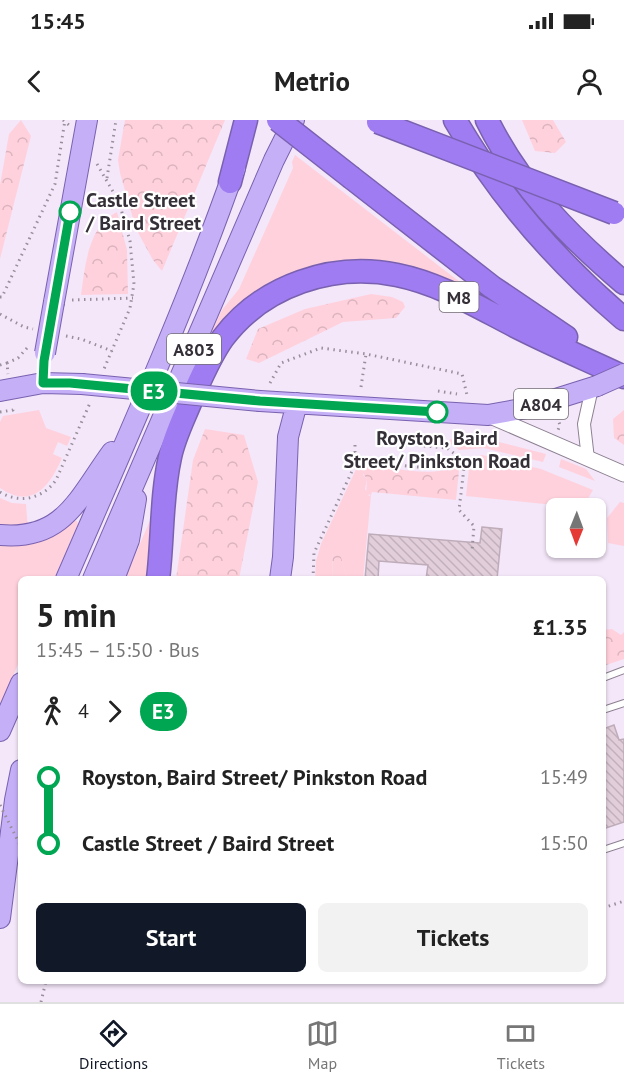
<!DOCTYPE html>
<meta charset="utf-8">
<style>
body{margin:0;font-family:"PT Sans",sans-serif;background:#f2f2f2;color:#222;height:100vh;display:flex;flex-direction:column;font-size:22px;white-space:nowrap}
*{box-sizing:border-box;margin:0}
p{font-size:20px;color:#767676}
.icon{flex:none;width:33px;height:33px;fill:none;stroke:currentColor;stroke-width:2;stroke-linecap:round;stroke-linejoin:round}
.map{position:relative;flex:1;overflow:hidden}
.details{position:absolute;left:18px;top:456px;width:588px;height:408px;display:flex;flex-direction:column;background:#fff;border-radius:9px;box-shadow:0 2px 4px #0004}
.details>*{flex:none}
.badge{padding:0 12px;border-radius:20px;font-size:21px;line-height:39px}
.needle{width:39px;rotate:181deg}
.buttons{position:absolute;left:546px;top:378px;display:grid;gap:12px}
.buttons a{display:grid;place-items:center;width:60px;height:60px;border-radius:9px;background:#fff;box-shadow:0 2px 4px #0004;font-size:30px}
.map>.badge{position:absolute;translate:-50% -50%;box-shadow:0 0 0 3px #fff}
.legs{display:flex;align-items:center;gap:9px;height:66px;padding:0 18px;font-size:20px}
.legs p{margin-inline-start:auto}
.overview{display:flex;align-items:center;justify-content:space-between;height:102px;padding:0 18px}
h1{font-size:33px;font-weight:700;line-height:45px}
.cta{display:flex;gap:12px;margin-top:auto;padding:12px 18px}
.cta a{flex:1;height:69px;border-radius:9px;background:#111827;color:#fff;font-size:24px;font-weight:700;line-height:69px;text-align:center}
.cta a+a{background:#f2f2f2;color:#222}
ul{padding:0 18px;list-style:none}
li{display:flex;align-items:center;gap:21px;height:66px;font-size:22px}
li i{display:grid;place-items:center;width:9px;height:100%;margin:0 8px;background:currentColor}
li i::after{content:'';width:15px;height:15px;margin:-8px;border:4px solid;border-radius:50%;background:#fff}
li p{margin-inline-start:auto}
li:first-child i{background:linear-gradient(#0000 50%,currentColor 0)}
li:last-child i{background:linear-gradient(currentColor 50%,#0000 0)}
.status{display:flex;justify-content:space-between;align-items:center;height:42px;padding:0 30px;background:#fff;direction:ltr}
.status svg{height:16px;fill:currentColor}
header{display:flex;justify-content:space-between;align-items:center;height:78px;padding:0 18px;background:#fff;font-size:27px;font-weight:700}
.menu{display:flex;justify-content:space-around;align-items:center;height:84px;border-top:2px solid #e0e0e0;background:#fff;font-size:16px;color:#767676}
.menu a{display:grid;justify-items:center;gap:3px}
.menu .on{color:#111827}
.map>svg:first-child{display:block}
</style>
<div class="status"><b>15:45</b><svg viewBox="0 0 49 12"><path d="M0 12V9h3v3zM5 12V6h3v6zM10 12V3h3v9zM15 12V0h3v12zM26 1h20v11H26zM47 4h2v5h-2z"/></svg></div>
<header><svg class="icon" aria-label="back" viewBox="0 0 24 24"><path d="M15 5l-7 7 7 7"/></svg>Metrio<svg class="icon" aria-label="person" viewBox="0 0 24 24"><circle cx="12" cy="8" r="4"/><path d="M4 21q1-7 8-7t8 7"/></svg></header>
<div class="map">
<svg width="624" height="882" viewBox="0 0 624 882">
<defs>
<pattern id="forest-crowns" width="20" height="18" patternUnits="userSpaceOnUse" patternTransform="scale(1.5)"><rect width="20" height="18" fill="#ffd1dd"/><path d="M2 6a3 3 0 1 1 6 0M12 15a3 3 0 1 1 6 0" fill="none" stroke="#dbb4be"/></pattern>
<pattern id="building-back-hatch" width="6" height="6" patternUnits="userSpaceOnUse" patternTransform="scale(1.5)"><rect width="6" height="6" fill="#e2cedb"/><path d="M-1 5l2 2M0 0l6 6M5-1l2 2" fill="none" stroke="#c2b1bd"/></pattern>
</defs>
<rect width="100%" height="100%" fill="#f4e7f9"/>
<path fill="#ffd1dd" d="M295 35 478 176 345 146 212 218 209 217 222 190 239 169 293 48 292 42Z
M39 290 46 308 71 317 67 326 58 322 53 334 62 338C50 366 32 390 0 368V302L3 296Z
M468 318 499 322 546 334 543 342 484 328 459 330 451 324 450 319Z
M482 335 541 349 593 370 585 384 573 387 466 376 470 339Z
M561 339 586 349 595 361 559 347Z
M362 342 367 344H364L363 355 367 359 365 369 369 376 371 375 363 459H347L341 438 332 431 333 459H315L316 441 321 424 359 343Z
M0 378 12 383 26 384 28 410H0Z
M620 382 624 383V426L608 423 607 398Z
M151 398 159 399 154 459H125Z
M73 401H77L78 404 54 459H21V537L0 587V426C33 421 46 424 73 401Z"/>
<path fill="url(#forest-crowns)" d="M21 0 31 16 0 139V65L9 14Z
M125 0H225L162 151 153 140 136 109 120 53 118 40Z
M522 0H553L566 22 555 33 535 31Z
M117 92 127 130 128 174 81 175C85 147 88 106 117 92Z
M371 174 392 177 403 182 405 187 396 198 343 202 259 243 246 239 258 209 305 189Z
M624 290V325L614 318 613 299Z
M205 309 244 315 258 362 239 459H176L193 340Z
M367 344C396 348 430 358 457 346L459 351 456 380 372 372 371 375 366 374 367 359 361 351 362 346Z
M332 430 341 437 347 459H333Z
M612 509 621 515 624 512V539L603 546V510Z"/>
<path fill="url(#building-back-hatch)" stroke="#bfacb9" stroke-width="1.5" d="M482 407 502 409 497 459H426L428 445 379 441 378 459H365L369 414 480 423Z
M614 605 619 620 624 619V702L603 709V609Z"/>
<g fill="none" stroke-linecap="round" stroke-linejoin="round">
<g stroke="#8c8091" stroke-width="8">
<path id="service" d="M603 558 624 550
M603 590 624 583
M603 730 624 723"/>
</g>
<g stroke="#8c8091" stroke-width="14">
<path id="minor" d="M588 339 584 304 592 268"/>
</g>
<g stroke="#8c8091" stroke-width="17">
<path id="tertiary" d="M488 295 624 354"/>
</g>
<g stroke="#7a61b0" stroke-width="22">
<path id="primary" d="M54 182 87 0
M0 271 43 263 82 264
M260 281 488 295 527 288 597 266
M0 415C64 421 79 377 112 332
M66 459C125 323 186 188 235 48
M93 459 274 40 294 0
M114 459 129 420 136 379
M280 459 283 437 288 317 297 283
M0 611 21 563
M0 798 15 680 21 650"/>
</g>
<g stroke="#7a61b0" stroke-width="25">
<path id="motorway" d="M455 0C499 76 557 142 624 199
M487 0C520 67 568 115 624 163
M352 58 492 167 566 217
M230 62 246 0
M158 459C163 419 161 377 170 337 174 317 184 298 192 278 201 258 210 236 223 218 263 165 333 142 397 155 442 164 481 189 521 209 555 226 590 241 624 257"/>
</g>
<path stroke="#988f9b" stroke-width="3" stroke-dasharray="1.5 4.5" stroke-linecap="butt" d="M63 0 69 5
M97 44 119 82 130 121 134 164 130 188 104 249
M107 58 116 0
M0 177H2L55 64 65 0
M72 180 133 178
M0 194 24 207 33 209
M66 216 81 219 112 231
M7 243 18 238 27 228
M0 245 7 243 8 254
M270 263 281 243 321 228 366 234 462 254 467 275
M361 267 366 234
M438 271 457 274
M0 292 13 290V287
M557 297 560 305 558 310
M355 325V332L359 336
M460 338 464 348 459 390 474 406 472 431
M0 372C19 384 43 379 56 360L90 283
M313 459 314 433 359 336C372 343 429 350 444 347 451 346 455 342 460 338L447 328 390 323
M603 788 624 781
M41 882 46 861"/>
<use href="#service" stroke="#fff" stroke-width="6"/>
<use href="#minor" stroke="#fff" stroke-width="12"/>
<use href="#tertiary" stroke="#fff" stroke-width="15"/>
<use href="#primary" stroke="#c5b0f7" stroke-width="20"/>
<use href="#motorway" stroke="#9f7cf1" stroke-width="22"/>
<g stroke="#7a61b0" stroke-width="22" stroke-linecap="butt">
<path id="primary-bridge" d="M45 233 54 182
M82 264 260 281
M597 266 624 254"/>
</g>
<g stroke="#7a61b0" stroke-width="25" stroke-linecap="butt">
<path id="motorway-bridge" d="M278 0 352 58
M378 2 614 93"/>
</g>
<path stroke="#988f9b" stroke-width="3" stroke-dasharray="1.5 4.5" stroke-linecap="butt" d="M0 685 21 727"/>
<use href="#primary-bridge" stroke="#c5b0f7" stroke-width="20"/>
<use href="#motorway-bridge" stroke="#9f7cf1" stroke-width="22"/>
</g>
<g fill="none" stroke-linecap="round" stroke-linejoin="round">
<g stroke="#fff" stroke-width="14">
<path id="line-1" d="M70 92 44 241 43 263H70L260 281 437 292"/>
</g>
<use href="#line-1" stroke="#00a651" stroke-width="9"/>
</g>
<g fill="#fff" stroke="#00a651" stroke-width="3">
<circle cx="70" cy="92" r="10"/>
<circle cx="437" cy="292" r="10"/>
</g>
<g text-anchor="middle" dominant-baseline="central" stroke-width="4.5" stroke-linejoin="round" paint-order="stroke">
<g fill="#fff" stroke="#726e73" stroke-width="1.5">
<rect x="439.5" y="162" width="39" height="30" rx="4.5"/>
<rect x="167" y="214" width="54" height="30" rx="4.5"/>
<rect x="514" y="269" width="54" height="30" rx="4.5"/>
</g>
<g font-size="18" font-weight="bold" fill="#353037">
<text x="459" y="177">M8</text>
<text x="194" y="229">A803</text>
<text x="541" y="284">A804</text>
</g>
<g font-size="20" font-weight="bold" fill="#353037" stroke="#fff" text-anchor="start">
<text x="86" y="80">Castle Street<tspan x="86" dy="23">/ Baird Street</tspan></text>
<text x="437" y="318" text-anchor="middle">Royston, Baird<tspan x="437" dy="23">Street/ Pinkston Road</tspan></text>
</g>
</g>
</svg>
<div class="buttons">
<a><svg class="needle" viewBox="-14 -14 28 28"><path d="M0-13l5 13h-10z" fill="#e53935"/><path d="M0 13l5-13h-10z" fill="#767676"/></svg></a>
</div>
<b class="badge" style="left:154px;top:271px;background:#00a651;color:#fff">E3</b>
<section class="details">
<div class="overview"><div><h1>5 min</h1><p>15:45 – 15:50 · Bus</p></div><b>£1.35</b></div>
<div class="legs"><svg class="icon" aria-label="walk" viewBox="0 0 24 24"><circle cx="13" cy="4" r="2"/><path d="M13 8l-2 6 4 7M11 14l-3 7M7 12l3-4h3l4 4"/></svg>4<svg class="icon" aria-label="forward" viewBox="0 0 24 24"><path d="M9 5l7 7-7 7"/></svg><b class="badge" style="background:#00a651;color:#fff">E3</b></div>
<ul>
<li><i style="color:#00a651"></i><b>Royston, Baird Street/ Pinkston Road</b><p>15:49</p></li>
<li><i style="color:#00a651"></i><b>Castle Street / Baird Street</b><p>15:50</p></li>
</ul>
<div class="cta"><a>Start</a><a>Tickets</a></div>
</section>
</div>
<nav class="menu">
<a class="on"><svg class="icon" aria-label="directions" viewBox="0 0 24 24"><path d="M12 3l9 9-9 9-9-9zM9 14v-3h6M13 9l2 2-2 2"/></svg>Directions</a>
<a><svg class="icon" aria-label="map" viewBox="0 0 24 24"><path d="M3 6l6-2 6 2 6-2v14l-6 2-6-2-6 2zM9 4v14M15 6v14"/></svg>Map</a>
<a><svg class="icon" aria-label="tickets" viewBox="0 0 24 24"><path d="M3 7h18v10H3zM15 7v10"/></svg>Tickets</a>
</nav>
